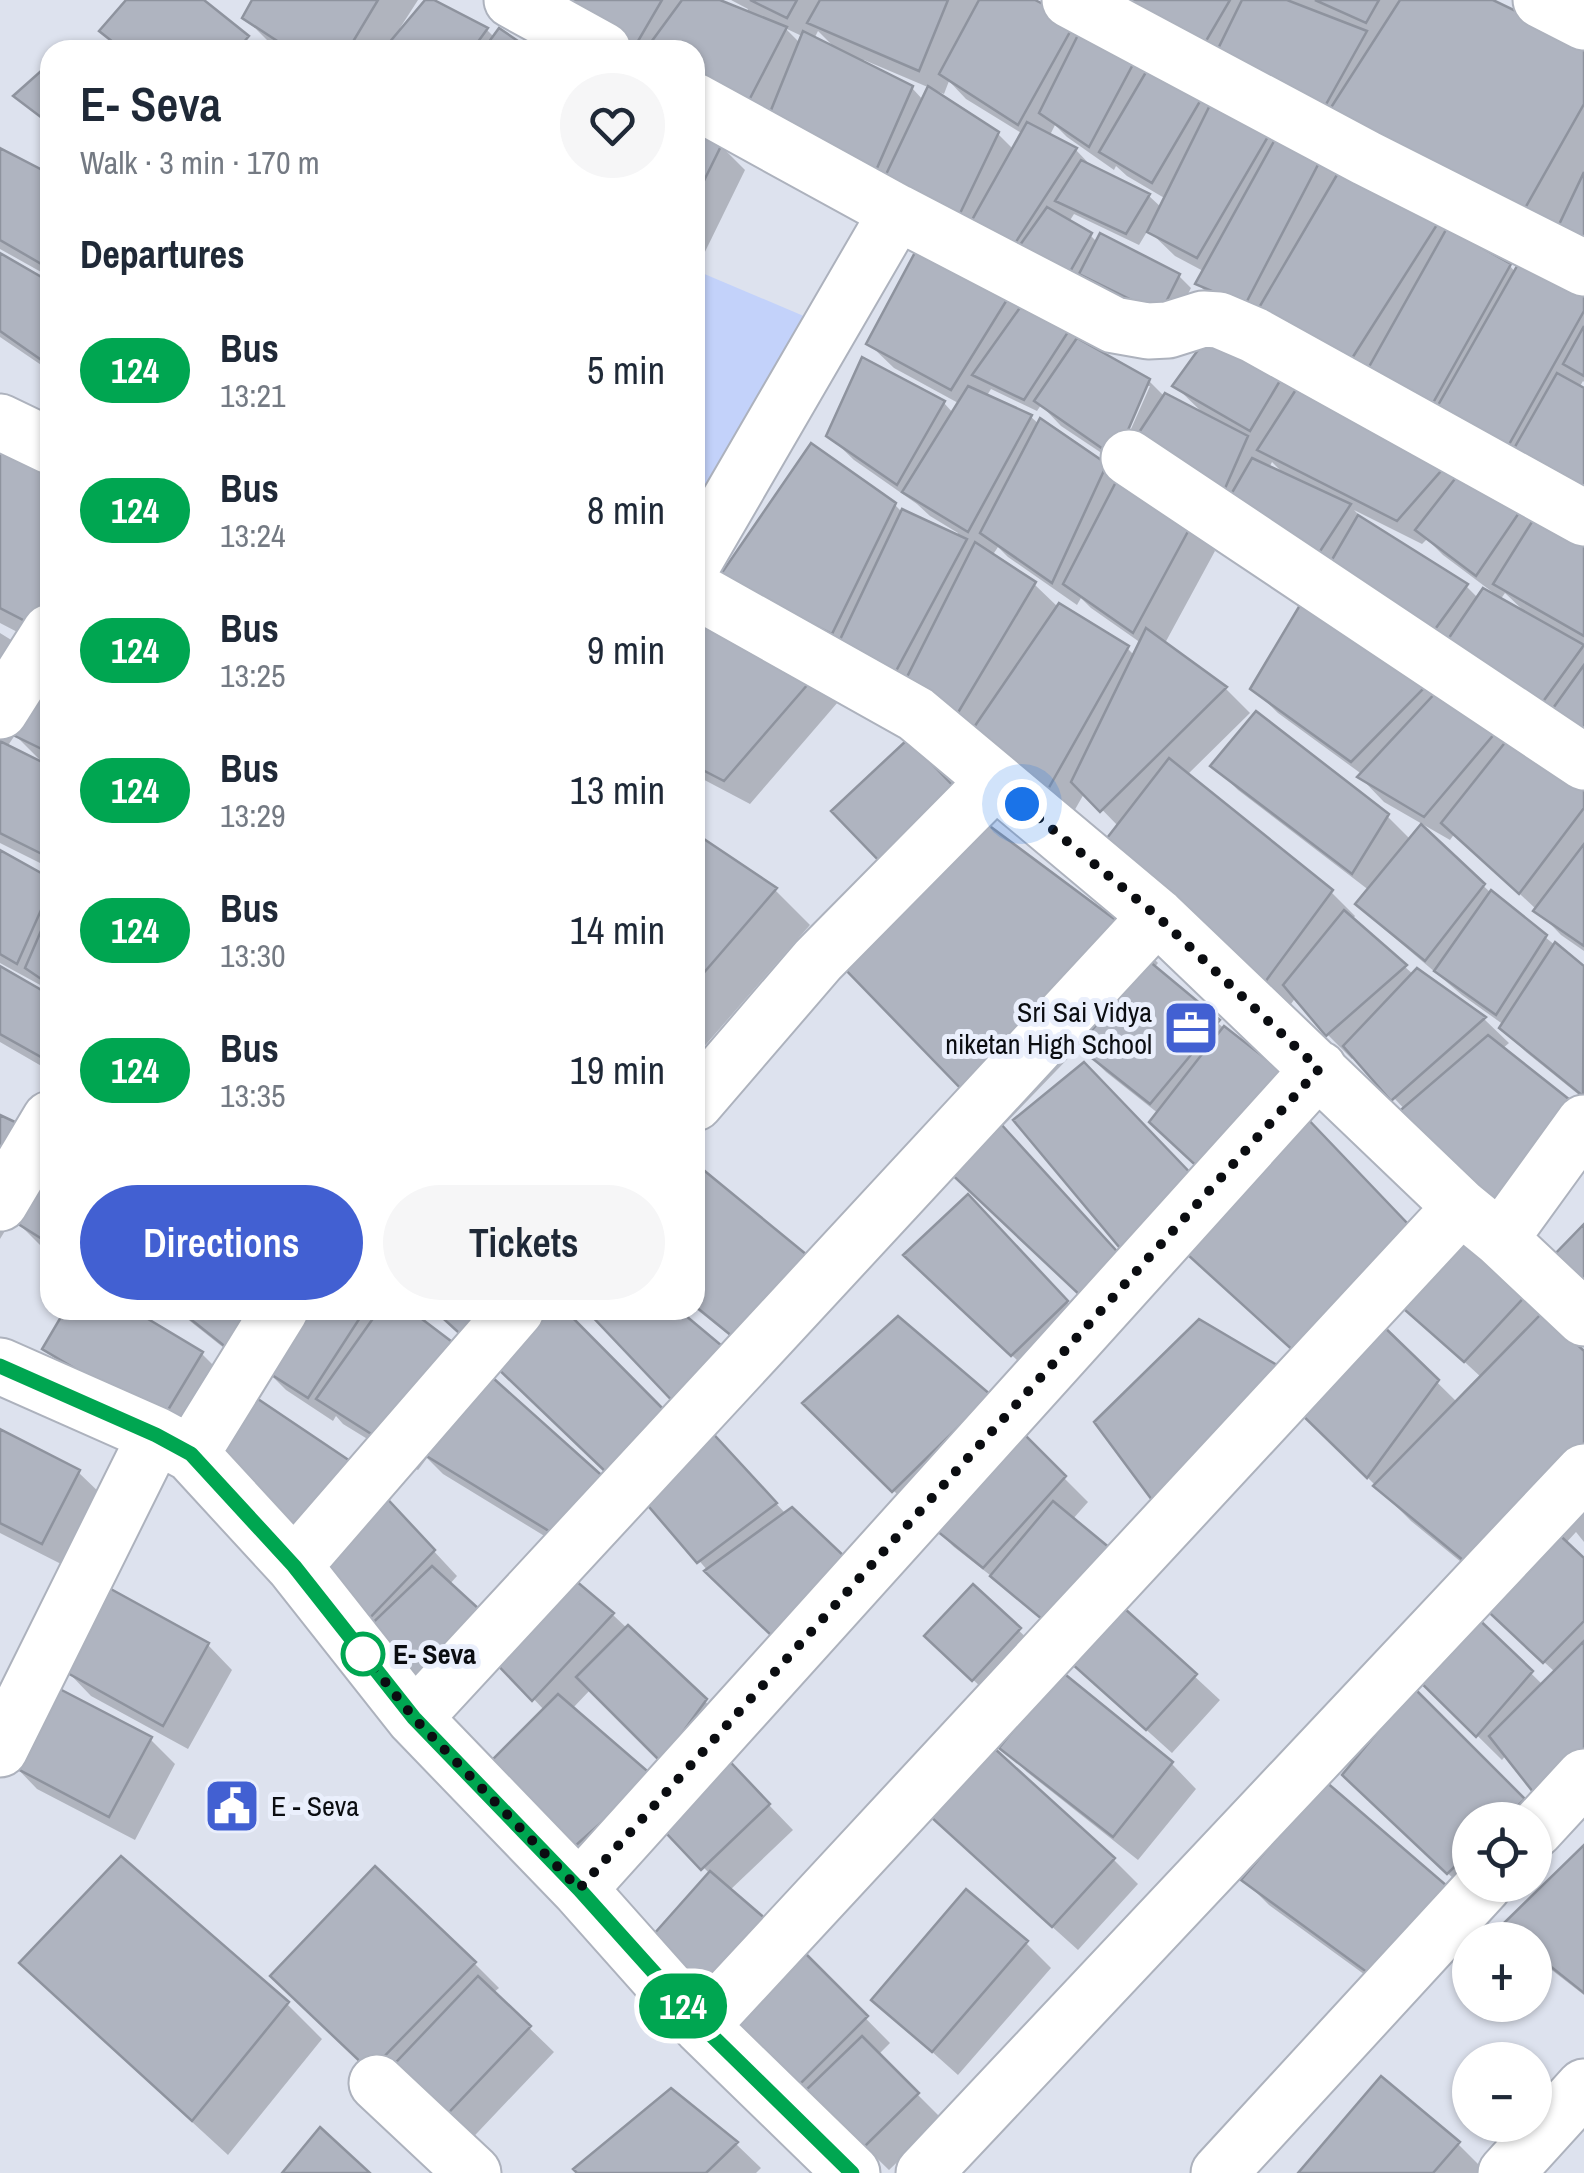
<!DOCTYPE html>
<meta charset="utf-8">
<style>
body{margin:0;font-family:"Archivo Narrow",sans-serif;background:#f6f6f7;color:#1f2937;height:100vh;display:flex;flex-direction:column;font-size:38px;white-space:nowrap}
*{box-sizing:border-box;margin:0}
p{font-size:32px;color:#747a83}
.icon{flex:none;width:55px;height:55px;fill:none;stroke:currentColor;stroke-width:2;stroke-linecap:round;stroke-linejoin:round}
.map{position:relative;flex:1;overflow:hidden}
.panel{position:absolute;left:40px;top:40px;width:665px;height:1280px;display:flex;flex-direction:column;background:#fff;border-radius:30px;box-shadow:0 2px 8px #0004}
.panel>*{flex:none}
.badge{padding:0 20px;border-radius:32px;font-size:35px;line-height:65px}
.controls{position:absolute;left:1452px;top:1802px;display:grid;gap:20px}
.controls a{display:grid;place-items:center;width:100px;height:100px;border-radius:50%;background:#fff;box-shadow:0 2px 8px #0004;font-size:50px}
.you{position:absolute;width:50px;height:50px;margin:-25px;border:8px solid #fff;border-radius:50%;background:#1a73e8;box-shadow:0 0 0 15px #1a73e833}
.map>.badge{position:absolute;translate:-50% -50%;box-shadow:0 0 0 5px #fff}
h2{padding:0 40px;font-size:38px;line-height:90px}
.round{display:grid;place-items:center;flex:none;width:105px;height:105px;border-radius:52px;background:#f6f6f7}
.headline{display:flex;align-items:center;justify-content:space-between;height:170px;padding:0 40px}
h1{font-size:48px;font-weight:600;line-height:75px}
.action{display:flex;gap:20px;margin-top:auto;padding:20px 40px}
.action a{flex:1;height:115px;border-radius:60px;background:#4260d2;color:#fff;font-size:40px;font-weight:600;line-height:115px;text-align:center}
.action a+a{background:#f6f6f7;color:#1f2937}
ul{padding:0;list-style:none}
li{display:flex;align-items:center;gap:30px;height:140px;padding:0 40px}
li div{flex:1}
li b{display:block;font-size:38px}
li em{font-style:normal}
li .badge{min-width:110px;font-weight:700;text-align:center}
.map>svg:first-child{display:block}
</style>
<div class="map">
<svg width="1584" height="2173" viewBox="0 0 1584 2173">
<rect width="100%" height="100%" fill="#dde2ee"/>
<path fill="#c3d2fa" d="M695 270 806 317 695 526Z"/>
<path fill="#0003" fill-rule="evenodd" d="M129 0H200L259 50H121L102 31Z
M254 0H418L400 28 403 30 428 0 487 30 495 38 526 50H281L270 43 245 18Z
M540 0H713L746 13 748 9 731 0H1030L1321 159 1338 176 1439 222 1449 232 1510 266 1516 273 1584 288V382L1583 381 1579 388 1584 391V500L1223 309 1198 284 1205 272 1175 256 1148 230 1139 245 1074 214 1069 222 1090 235 1098 243 1179 276 1191 288 1172 325 1095 285 1086 277 1076 295 794 144 695 50H620ZM787 29 804 37 801 44 787 30ZM818 31 837 50 814 39ZM864 60 930 88 924 101 912 88 862 64ZM949 81 966 99 1023 134 1014 150 998 134 933 92 934 90 944 94ZM1055 125 1067 137 1114 170 1116 166 1127 176 1166 199 1162 208 1149 196 1095 170 1076 150 1049 137Z
M1074 0H1487L1584 46V255Z
M695 133 721 146 745 170 701 260 695 256Z
M0 151 50 177V277L0 249Z
M920 248 1069 331 1082 344 1149 381 1165 397 1205 415 1175 386 1212 335 1584 533V644L1579 643 1584 648V750L1116 463 1150 386H1145L1112 460 1061 426 1041 405 1037 411 991 389 986 397 1031 417 1040 425 1190 526 1215 551 1164 645 1226 689 1250 713 1186 776 1331 892 1355 916 1352 920 1414 975 1418 972 1484 1019 1509 1043 1502 1049 1515 1228 1355 1056 1352 1059 1328 1035 1296 997 1291 1004 1135 863 1119 827 1085 792 1073 813 746 601 895 505 901 511 957 537 958 533 930 516 917 504 854 460 829 436 863 361 944 403 954 414 960 404 894 368 869 344ZM1272 462 1285 475 1269 468ZM1354 510 1422 544 1427 539 1443 555 1495 594 1493 596 1478 598 1466 586 1367 523ZM998 547 1008 557 1077 605 1081 598 1091 608 1141 643 1135 656 1127 648 1059 608 1034 584 992 556ZM1505 593 1525 612 1500 600Z
M0 256 50 285V371L0 337Z
M0 450 50 476V649L0 623Z
M1304 603 1584 795V951L1561 935 1537 910 1455 833 1450 840 1384 802 1360 777 1363 775 1278 713 1253 689Z
M695 625 813 678 838 702 750 804 695 775Z
M0 633 50 664V868L0 843ZM15 735 45 765 7 747Z
M1213 765 1387 816 1411 840 1421 828 1490 892 1584 969V1099L1526 1052 1502 1028 1504 1025 1462 995 1383 928 1359 904 1370 891 1238 790Z
M695 836 775 890 810 925 702 1049 695 1044Z
M0 852 50 881V990L43 983 42 986 0 963Z
M1124 929 1158 963 1154 968 1234 1037 1300 1115 1440 1259 1462 1233 1584 1355V1542L1576 1532 1565 1544 1584 1561V1806L1507 1754 1502 1760 1417 1676 1470 1614 1543 1685 1556 1673 1506 1627 1494 1589 1411 1521 1300 1410 1327 1381 1185 1250 1229 1194 1159 1114 1106 1072 1080 1046 1002 1127 949 1168ZM1404 1306 1482 1378 1458 1403 1384 1330Z
M0 969 50 998V1071L0 1042Z
M0 1118 50 1154V1251L40 1245 13 1218 0 1239Z
M695 1166 770 1368 695 1308Z
M993 1222 1091 1328 1037 1379 931 1279Z
M68 1310H129L202 1354 226 1378 187 1442 70 1373 45 1349Z
M176 1310H406L587 1562 443 1474 427 1458 418 1470 343 1424 336 1416 333 1421 286 1390 259 1363 253 1371Z
M435 1310H561L694 1443 706 1432 589 1310H675L707 1430 786 1514 708 1571 641 1493Z
M990 1396 918 1515 806 1403Z
M1014 1428 1088 1502 1072 1520 1113 1601 1220 1700 1172 1753 1090 1679 1073 1647 1004 1586 954 1547 929 1522Z
M0 1432 78 1472 103 1496 67 1567 0 1533Z
M404 1519 457 1576 449 1585 489 1622 569 1578 613 1615 730 1725 698 1769 743 1778 793 1830 729 1891 751 2008 806 1958 890 2043 878 2055 942 2119 889 2170 739 2025 710 1874 657 1820 566 1855 545 1711 499 1662 362 1627ZM591 1689 687 1784 652 1778 572 1709Z
M973 1588 1031 1642 985 1691 927 1636Z
M208 1645 232 1670 188 1749 91 1696 67 1671Z
M1061 1675 1172 1764 1196 1789 1138 1860 1027 1772 1003 1748Z
M1414 1692 1548 1825 1535 1820H1470V1885L1473 1897 1370 1800Z
M150 1739 175 1764 135 1840 37 1789 13 1764Z
M1325 1785 1394 1996 1269 1905 1244 1880Z
M958 1842 1113 1859 1138 1884 1078 1950Z
M1584 1849V1995L1535 1957V1940H1516L1503 1927Z
M121 1860 287 2004 322 2039 228 2155 57 1998Z
M1026 1943 1051 1968 958 2075 874 2000Z
M474 1963 499 1988 493 1993 554 2052 461 2150 298 2000Z
M671 2091 736 2144 761 2168 756 2173H581Z
M1458 2144 1482 2168 1478 2173H1301Z"/>
<path fill="#afb4c0" stroke="#8e939e" stroke-width="2.5" d="M126 0H204L249 36 237 50H123L99 31Z
M252 0H378L348 50H291L242 18Z
M425 0H434L488 28 472 50H383Z
M546 0H662L634 48Z
M682 0H720L787 27 744 110 695 76V50H657L649 45Z
M750 0H797L787 18Z
M820 0H948L919 71 807 23Z
M979 0H1035L1076 21 1018 125 939 74Z
M1125 0H1230L1199 53Z
M1242 0H1287L1367 31 1320 115 1213 59Z
M1315 0H1379L1366 23Z
M1400 0H1493L1584 44V104L1524 210 1330 109Z
M1084 23 1139 53 1089 147 1039 113Z
M499 28 531 50H483Z
M803 31 913 86 874 175 767 120Z
M1156 55 1209 86 1152 183 1099 152Z
M50 63V124L13 96Z
M928 86 999 132 953 228 881 185Z
M1212 101 1276 123 1197 258 1147 232Z
M1027 122 1077 148 1010 251 972 220Z
M695 130 722 144 695 199Z
M1278 134 1322 157 1245 305 1195 284Z
M0 148 50 174V269L0 240Z
M1081 160 1150 194 1126 234 1055 201Z
M1341 168 1440 220 1349 363 1257 311Z
M1584 172V244L1556 231Z
M1047 207 1092 233 1063 284 1015 252Z
M1447 228 1511 264 1429 410 1365 374Z
M1100 233 1180 274 1160 314 1079 274Z
M919 245 1013 290 951 390 866 344Z
M1525 252 1584 286V311L1507 448 1437 407Z
M0 253 50 282V366L0 331Z
M1024 302 1070 329 1024 400 972 375Z
M1584 326V376L1563 364Z
M1211 332 1287 369 1250 431 1172 386Z
M1077 338 1150 379 1116 458 1034 401Z
M862 357 945 401 897 485 826 436Z
M1557 373 1584 388V492L1512 452Z
M1306 374 1455 455 1397 521 1257 450Z
M968 386 1032 415 968 532 902 492Z
M1165 393 1248 436 1219 502 1134 440Z
M1040 418 1107 464 1052 583 980 533Z
M811 443 896 503 832 634 719 577Z
M0 448 50 473V596L33 625 0 608Z
M1252 458 1351 504 1311 565 1226 503Z
M1465 466 1527 501 1476 576 1415 530Z
M1118 478 1192 524 1133 633 1063 584Z
M1542 506 1584 530V636L1493 584Z
M902 509 967 539 889 684 838 644Z
M1358 515 1468 584 1425 643 1323 575Z
M975 542 1036 582 953 721 905 681Z
M1483 588 1584 645 1534 714 1440 651Z
M1303 600 1430 682 1351 762 1250 689Z
M1059 603 1129 646 1047 791 968 736Z
M695 622 815 676 724 781 695 766Z
M1146 628 1227 687 1100 812 1071 782Z
M50 658V753L11 734Z
M1584 665V745L1546 718Z
M1439 689 1501 726 1424 817 1357 777Z
M1256 711 1389 814 1352 874 1210 766Z
M1515 730 1584 791V808L1519 894 1441 823Z
M908 739 960 793 884 866 831 811Z
M0 741 50 766V858L0 833Z
M1169 758 1333 890 1265 982 1107 838Z
M987 824 1125 927 966 1094 842 966Z
M1421 824 1485 884 1425 961 1355 904Z
M695 833 777 888 695 983Z
M1584 844V946L1533 911Z
M0 850 50 878V890L17 964 0 954Z
M1491 890 1547 935 1496 1015 1434 971Z
M50 910V985L25 968Z
M1344 910 1407 965 1326 1036 1283 985Z
M1555 942 1584 966 1583 1096 1499 1028Z
M1149 961 1220 1020 1150 1104 1078 1047Z
M0 966 50 995V1062L0 1034Z
M1417 968 1486 1017 1391 1101 1343 1046Z
M1224 1026 1288 1076 1205 1174 1149 1122Z
M1488 1035 1575 1104 1489 1206 1396 1114Z
M1084 1062 1199 1182 1130 1260 1013 1120Z
M990 1112 1123 1258 1084 1299 945 1168Z
M1303 1114 1408 1224 1298 1355 1177 1245Z
M0 1115 28 1128 0 1174Z
M50 1155V1244L12 1220Z
M695 1163 807 1255 744 1346 695 1306Z
M968 1194 1068 1301 1011 1356 903 1255Z
M1584 1224V1284L1554 1255Z
M1462 1230 1530 1291 1464 1362 1397 1303Z
M65 1310H133L203 1352 162 1420 42 1349Z
M179 1310H254L227 1348Z
M294 1310H365L308 1398 258 1366Z
M379 1310H410L468 1354 392 1447 316 1399Z
M434 1310H502L470 1343Z
M547 1310H565L675 1421 609 1475 493 1364Z
M586 1310H679L734 1356 680 1409Z
M1543 1312 1584 1351V1449L1475 1570 1373 1486Z
M898 1316 991 1395 892 1492 802 1403Z
M1199 1319 1282 1368 1155 1504 1094 1422Z
M1379 1322 1439 1380 1367 1478 1297 1410Z
M483 1369 609 1482 562 1539 415 1449Z
M255 1397 356 1465 290 1544 207 1449Z
M1014 1424 1066 1476 983 1568 926 1522Z
M707 1427 777 1503 697 1563 638 1494Z
M0 1429 80 1470 42 1544 0 1523Z
M380 1491 435 1550 360 1628 314 1565Z
M1053 1501 1111 1549 1049 1625 990 1576Z
M792 1507 845 1557 774 1638 704 1571Z
M1550 1526 1584 1558V1621L1543 1663 1478 1602Z
M432 1566 491 1620 413 1701 361 1634Z
M569 1575 614 1613 532 1701 488 1655Z
M973 1584 1021 1628 972 1681 924 1636Z
M109 1588 209 1643 163 1726 64 1671Z
M1114 1599 1197 1674 1146 1730 1062 1655Z
M1470 1611 1533 1671 1476 1737 1414 1676Z
M628 1625 707 1699 661 1762 576 1677Z
M1584 1641V1755L1541 1802 1489 1736Z
M1061 1671 1173 1762 1113 1837 999 1748Z
M52 1685 152 1737 109 1817 10 1765Z
M1414 1688 1525 1799 1503 1820H1470V1852L1447 1874 1342 1775Z
M558 1694 653 1776 564 1856 490 1762Z
M994 1748 1115 1858 1052 1927 931 1817Z
M719 1750 770 1804 701 1870 650 1816Z
M1325 1781 1454 1892 1368 1973 1241 1880Z
M1584 1845V1993L1535 1954V1940H1517L1500 1927Z
M121 1856 289 2002 192 2121 19 1963Z
M375 1866 476 1962 370 2071 270 1976Z
M710 1871 775 1927 712 2000 645 1944Z
M966 1889 1028 1941 932 2052 871 2000Z
M806 1954 868 2016 798 2086 736 2025Z
M478 1976 531 2026 435 2127 382 2077Z
M862 2036 919 2093 863 2148 806 2090Z
M1381 2076 1460 2142 1433 2173H1298Z
M671 2088 738 2142 706 2173H577L573 2169Z
M320 2127 370 2173H282Z"/>
<g fill="none" stroke-linecap="round" stroke-linejoin="round">
<g stroke="#adb2bd" stroke-width="59">
<path id="minor" d="M512 0 603 50
M1070 0 1366 158 1584 268
M1541 0 1584 22
M695 101 897 212 1114 325 1148 331 1168 330 1203 319 1219 320 1254 335 1584 518
M0 422 50 446
M1129 458 1584 762
M695 560 897 212
M695 590 916 714 1157 916 1461 1207 1500 1239 1584 1318
M0 711 50 632
M695 1103 818 960 995 781
M0 1203 50 1119
M1500 1239 1584 1123
M0 1366 156 1435 191 1454 294 1566 414 1718 579 1889 701 2026 852 2173
M191 1454 280 1310
M294 1566 516 1310
M414 1718 1157 916
M0 1749 156 1435
M1535 1830 1584 1777
M579 1889 1319 1069
M701 2026 1461 1207
M377 2083 473 2173
M924 2173 1584 1472
M1219 2173 1484 1885
M1506 2173 1584 2087"/>
</g>
<use href="#minor" stroke="#fff" stroke-width="55"/>
</g>
<g fill="none" stroke-linecap="round" stroke-linejoin="round">
<g stroke="#fff" stroke-width="22">
<path id="line" d="M0 1366 156 1435 191 1454 294 1566 414 1718 579 1889 702 2026 852 2173"/>
</g>
<use href="#line" stroke="#00a651" stroke-width="15"/>
<path stroke="#0b0d11" stroke-width="10" stroke-dasharray="0 18" d="M363 1654 414 1718 579 1889 1319 1069 1157 916 1022 804"/>
</g>
<defs>
<g id="office-square" transform="scale(2.875)"><rect x="-9" y="-9" width="18" height="18" rx="4" fill="#4260d2" stroke="#eaeffc"/><path d="M-6-3h4V-5.5h4V-3h4V5H-6ZM-1-4.5V-3h2v-1.5ZM-6 0V1H6V0Z" fill="#fff"/></g>
<g id="civic-square" transform="scale(2.875)"><rect x="-9" y="-9" width="18" height="18" rx="4" fill="#4260d2" stroke="#eaeffc"/><path d="M-.6-6.5H3V-4.5H.6V-3L4-1V1h2V6H-6V1h2V-1L-.6-3ZM-1.2 2.5V6h2.4V2.5Z" fill="#fff"/></g>
</defs>
<g fill-rule="evenodd">
<use href="#office-square" x="1191" y="1028"/>
<use href="#civic-square" x="232" y="1806"/>
</g>
<circle fill="#fff" stroke="#00a651" stroke-width="5" cx="363" cy="1654" r="20"/>
<g text-anchor="middle" dominant-baseline="central" stroke-width="10" stroke-linejoin="round" paint-order="stroke">
<g font-size="28" fill="#0b0d11" stroke="#eaeffc" text-anchor="end">
<text x="1152" y="1012">Sri Sai Vidya<tspan x="1152" dy="32">niketan High School</tspan></text>
<text x="271" y="1806" text-anchor="start">E - Seva</text>
</g>
<g font-size="28" font-weight="bold" fill="#0b0d11" stroke="#eaeffc" text-anchor="start">
<text x="393" y="1654">E- Seva</text>
</g>
</g>
</svg>
<div class="controls">
<a><svg class="icon" aria-label="locate" viewBox="0 0 24 24"><circle cx="12" cy="12" r="6"/><path d="M12 2v4M12 18v4M2 12h4M18 12h4"/></svg></a>
<a>+</a>
<a>−</a>
</div>
<div class="you" style="left:1022px;top:804px"></div>
<b class="badge" style="left:683px;top:2006px;background:#00a651;color:#fff">124</b>
<section class="panel">
<div class="headline"><div><h1>E- Seva</h1><p>Walk · 3 min · 170 m</p></div><a class="round"><svg class="icon" aria-label="heart" viewBox="0 0 24 24"><path d="M12 20l-8-8c-3-5 5-10 8-4 3-6 11-1 8 4z"/></svg></a></div>
<h2>Departures</h2>
<ul>
<li><span class="badge" style="background:#00a651;color:#fff">124</span><div><b>Bus</b><p>13:21</p></div><em>5 min</em></li>
<li><span class="badge" style="background:#00a651;color:#fff">124</span><div><b>Bus</b><p>13:24</p></div><em>8 min</em></li>
<li><span class="badge" style="background:#00a651;color:#fff">124</span><div><b>Bus</b><p>13:25</p></div><em>9 min</em></li>
<li><span class="badge" style="background:#00a651;color:#fff">124</span><div><b>Bus</b><p>13:29</p></div><em>13 min</em></li>
<li><span class="badge" style="background:#00a651;color:#fff">124</span><div><b>Bus</b><p>13:30</p></div><em>14 min</em></li>
<li><span class="badge" style="background:#00a651;color:#fff">124</span><div><b>Bus</b><p>13:35</p></div><em>19 min</em></li>
</ul>
<div class="action"><a>Directions</a><a>Tickets</a></div>
</section>
</div>
